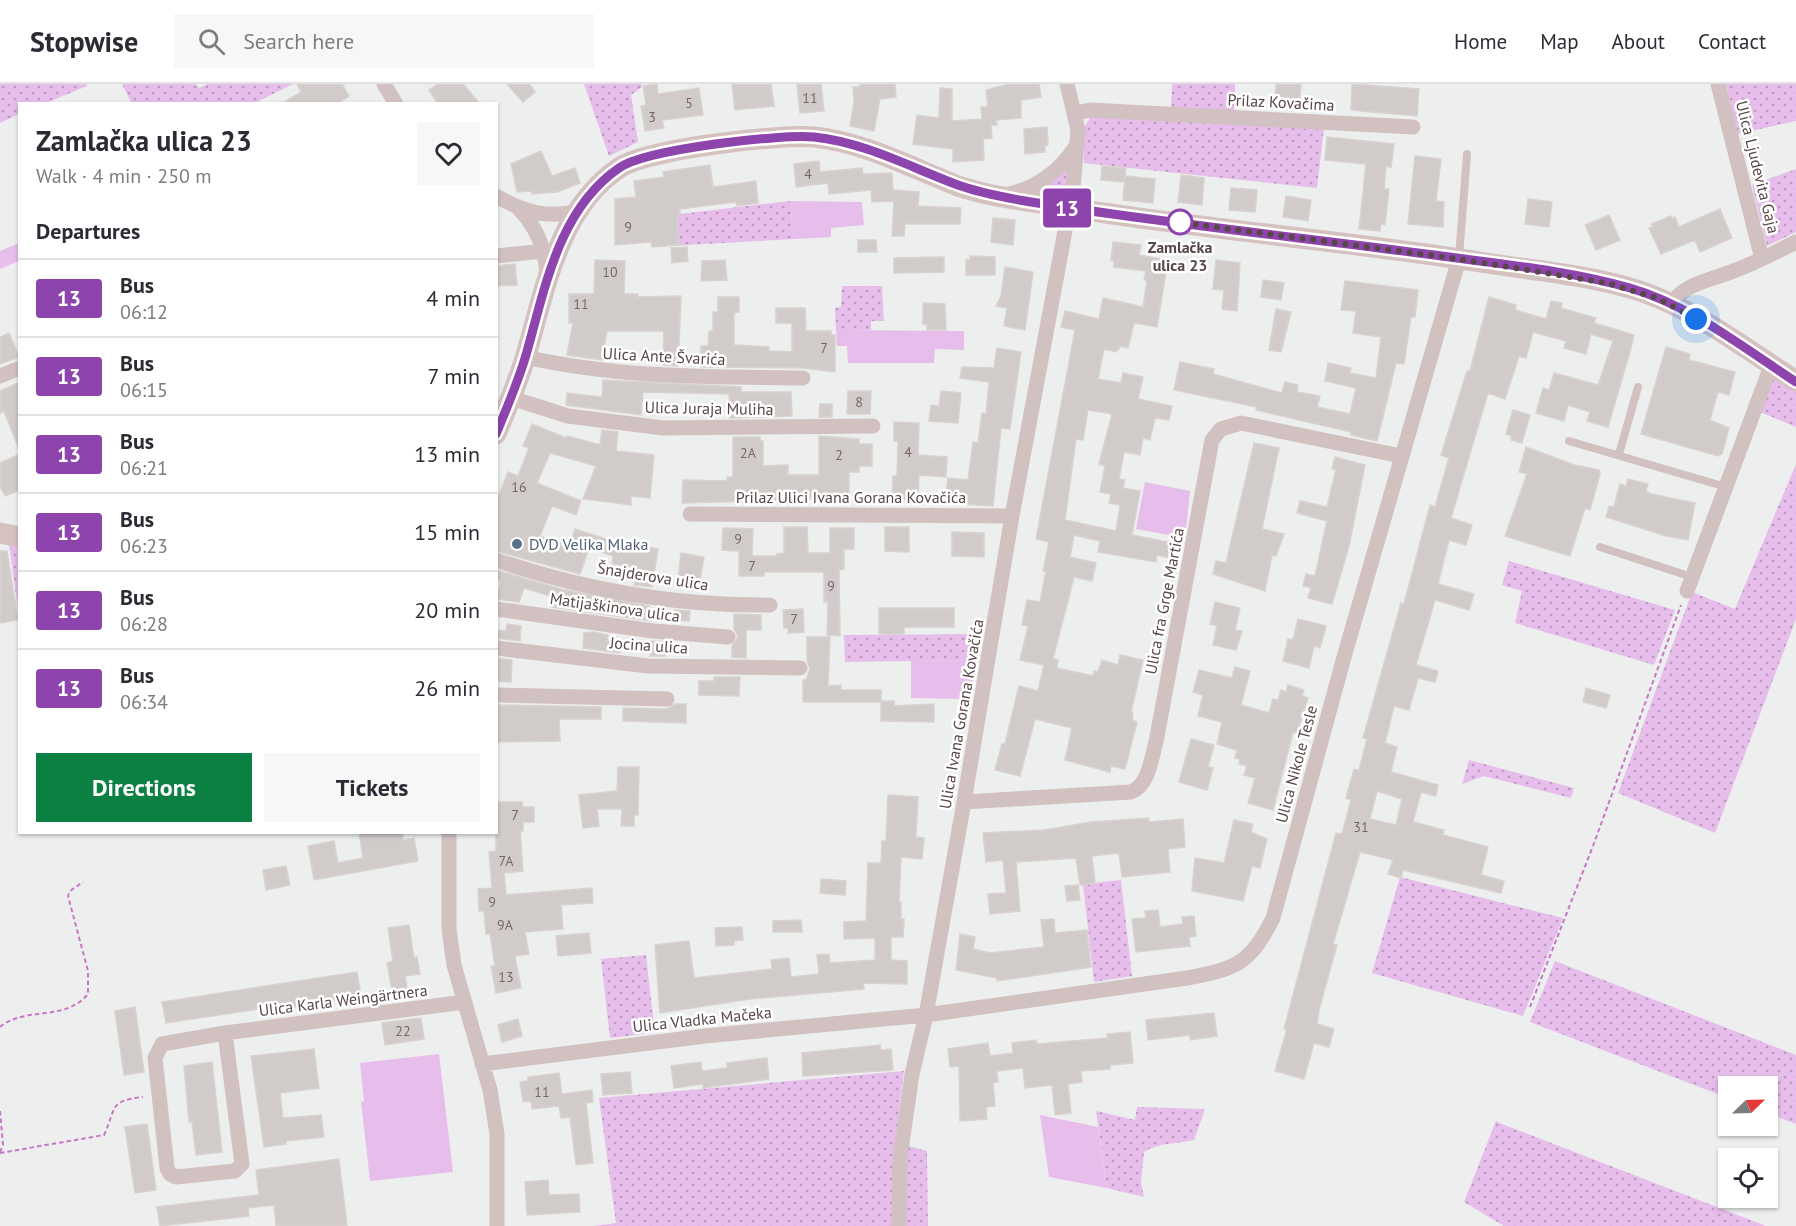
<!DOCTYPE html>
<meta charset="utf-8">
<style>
body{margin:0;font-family:"PT Sans",sans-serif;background:#f7f7f7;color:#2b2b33;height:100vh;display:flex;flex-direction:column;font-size:22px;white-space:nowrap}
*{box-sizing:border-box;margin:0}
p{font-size:20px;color:#7c7c81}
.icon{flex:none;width:33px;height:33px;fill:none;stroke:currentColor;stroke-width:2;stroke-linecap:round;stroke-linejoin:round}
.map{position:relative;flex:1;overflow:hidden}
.side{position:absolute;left:18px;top:18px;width:480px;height:732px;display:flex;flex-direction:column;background:#fff;border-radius:0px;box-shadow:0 2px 4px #0004}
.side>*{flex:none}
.badge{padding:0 12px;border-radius:4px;font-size:21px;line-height:39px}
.needle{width:39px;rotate:67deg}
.fabs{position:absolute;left:1718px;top:992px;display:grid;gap:12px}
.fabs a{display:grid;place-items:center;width:60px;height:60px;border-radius:0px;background:#fff;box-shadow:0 2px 4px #0004;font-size:30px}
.you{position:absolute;width:30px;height:30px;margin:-15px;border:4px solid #fff;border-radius:50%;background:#1a73e8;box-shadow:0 0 0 9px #1a73e833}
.map>.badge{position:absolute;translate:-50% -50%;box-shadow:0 0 0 3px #fff}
h2{padding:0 18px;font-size:22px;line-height:54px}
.round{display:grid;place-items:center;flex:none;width:63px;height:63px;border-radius:0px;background:#f7f7f7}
.summary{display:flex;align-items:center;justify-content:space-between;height:102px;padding:0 18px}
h1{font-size:28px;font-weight:700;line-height:45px}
.button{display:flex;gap:12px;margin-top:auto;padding:12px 18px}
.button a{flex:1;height:69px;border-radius:0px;background:#0b8043;color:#fff;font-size:24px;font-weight:700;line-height:69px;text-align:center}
.button a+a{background:#f7f7f7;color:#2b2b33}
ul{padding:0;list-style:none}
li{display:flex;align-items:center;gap:18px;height:78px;padding:0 18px;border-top:2px solid #e1e1e2}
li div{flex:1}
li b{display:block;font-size:22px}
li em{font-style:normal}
li .badge{min-width:66px;font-weight:700;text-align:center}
header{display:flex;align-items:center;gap:36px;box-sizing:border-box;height:84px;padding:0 30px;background:#fff;border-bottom:2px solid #e1e1e2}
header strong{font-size:28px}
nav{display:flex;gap:33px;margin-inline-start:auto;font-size:21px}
.search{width:420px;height:54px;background:#f7f7f7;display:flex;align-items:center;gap:15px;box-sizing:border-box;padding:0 21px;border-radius:0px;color:#7c7c81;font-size:22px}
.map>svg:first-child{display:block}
</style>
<header>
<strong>Stopwise</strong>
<div class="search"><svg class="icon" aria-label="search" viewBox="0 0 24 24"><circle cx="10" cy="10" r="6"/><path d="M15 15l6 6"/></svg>Search here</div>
<nav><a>Home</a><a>Map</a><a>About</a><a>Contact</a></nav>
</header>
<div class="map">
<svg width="1796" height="1142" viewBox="0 0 1796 1142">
<defs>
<pattern id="grass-dots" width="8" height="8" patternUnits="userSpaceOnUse" patternTransform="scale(1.5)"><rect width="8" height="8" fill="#e6bdeb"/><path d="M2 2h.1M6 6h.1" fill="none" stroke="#bd9bc0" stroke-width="1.8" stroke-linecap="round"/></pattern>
</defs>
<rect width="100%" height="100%" fill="#edefee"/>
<path fill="url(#grass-dots)" d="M0 0H86L87 2 46 19 20 20 19 30 0 39Z
M122 0H196L199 4 207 0H293L255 19 132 20Z
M584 0H642L641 4 631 11 638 58 609 72Z
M1172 0H1235L1234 29 1171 26Z
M1726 0H1796V37L1738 50Z
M1091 32 1324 44 1317 104 1084 79 1083 46Z
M1070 81 1065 115 1034 109Z
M1796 85V148L1767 162 1752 101Z
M790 117 794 155 668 162 666 148 680 130Z
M842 202H882L884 237H871V246H836L835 224 841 223Z
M1774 293 1796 308V343L1760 328Z
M1796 380V535L1715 749 1618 709 1692 508 1735 525Z
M9 459 19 461V534Z
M1509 477 1675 526 1654 581 1515 539 1522 507 1502 501Z
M981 550 976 576 845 578 844 551Z
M1469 676 1574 704 1571 714 1484 692 1462 700Z
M1400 793 1563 834 1523 932 1372 889Z
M1121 796 1132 892 1094 898 1083 800Z
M646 871 654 941 651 949 610 954 601 875Z
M1555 877 1796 971V1040L1767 1029V1002H1728V1014L1530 938Z
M904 987 895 1059 893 1142H593L616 1139 599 1014Z
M1137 1023 1205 1025 1194 1056C1177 1060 1160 1058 1144 1068L1141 1099 1144 1113 1107 1104 1096 1027 1135 1036Z
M1496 1037 1502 1040 1766 1142H1504L1464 1118Z
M908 1062 927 1067 928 1142H904Z"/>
<path fill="#e6bdeb" d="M790 117 862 118 864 141 831 144V153L794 155Z
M19 159V177L0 185V167Z
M836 246 964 247V266L935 265 934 279H848L847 262H837Z
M1145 398 1190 407 1185 454 1136 445Z
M976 576 970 615 911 614V577Z
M439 970 453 1088 370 1097 361 1018 364 1017 360 979Z
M1040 1031 1098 1043 1107 1104 1049 1093Z"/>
<path fill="#d1cbca" stroke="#d8d2d1" stroke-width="1.5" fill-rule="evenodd" d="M297 0H342L349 12 337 20H281L301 8Z
M438 0H463L480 20H438L429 6Z
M507 0H529L535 8 523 18Z
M657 0 658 10 699 4 703 31 662 36 664 44 645 47 641 22 646 21 643 2Z
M732 0H771L774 22 735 26Z
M797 0H821L824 27 800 29Z
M860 0H895L896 13 880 15 874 47 850 42 854 18 853 3H860Z
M1009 0H1039L1041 13 1021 16V34L996 36 997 41H991L992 54 983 55 984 76 953 78V65L913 60 917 31 939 34 940 4 952 5V37L982 35 981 23H988L986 6Z
M1276 0H1301L1299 24 1275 23Z
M1352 0 1419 5 1417 32 1351 26Z
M1047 43 1048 61 1045 62V68L1025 70 1024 45Z
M1327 53 1394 60 1391 83 1386 82 1384 105H1389L1385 141 1381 140 1380 147 1359 145 1366 80 1325 76Z
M541 67 552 92 575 84 580 99 557 108 532 110V107L517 108 511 80Z
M1415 72 1441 75 1436 117 1444 118 1443 143 1408 140Z
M819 77 820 88 862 84 863 90 892 89 893 106 919 108 918 122 961 124 960 140H905L904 152H892L894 117 872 118 871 106 829 110 828 99 796 103 794 80Z
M710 81 713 103 756 97 758 119 737 122 736 118 680 125V131L677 132 679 161 652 163 651 158 615 161V115L636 113 634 97 664 93 663 88Z
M1102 82 1126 84 1124 98 1101 96Z
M1181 91 1204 94 1202 121 1178 118Z
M1125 92 1155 95 1153 119 1123 116Z
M1231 104 1257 106 1255 128 1229 126Z
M1286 112 1311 116 1308 137 1283 133Z
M1528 115 1552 118 1549 143 1525 140Z
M1720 125 1732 154 1700 168 1695 156 1661 170 1649 144 1653 143 1651 140 1671 132 1672 134 1675 133 1679 143Z
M1609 131 1620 156 1596 166 1585 141Z
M993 134 1015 136 1013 161 991 158Z
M858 156H876L877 168H858Z
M1113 158 1141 161 1139 171 1168 176 1157 243 1134 239 1128 264 1121 262 1116 268 1104 265 1098 295 1121 299 1123 289 1143 293 1138 315 1172 322 1169 336 1155 334 1150 356 1143 354 1140 371 1124 368 1119 395 1125 396 1123 404 1140 407 1132 451 1173 459 1170 474 1157 471 1156 478 1098 468 1100 457 1074 451 1070 473 1096 479 1092 497 1074 493 1053 575 1058 576 1057 584 1093 592 1094 587 1098 588 1102 576 1118 581 1120 571 1143 576 1131 628 1133 629 1132 636 1137 638 1125 685 1111 682 1110 688 1065 676 1072 644 1035 635 1020 692 995 686 1002 660H1005L1019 602 1038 607 1044 581 1020 576 1028 542 1022 541 1027 516 1040 518 1046 487H1043L1049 458 1036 455 1075 246 1061 243 1065 227 1099 235 1103 214 1143 223 1147 196H1144L1146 187 1114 183V177L1111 176ZM1088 326 1112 330 1099 380 1105 382 1100 408 1111 410 1109 419 1120 421 1116 447 1065 436 1076 355 1083 356Z
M687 163 688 177 672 179 671 164Z
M970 172 995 173V191H966V176H970Z
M944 173V188L894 189V174Z
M595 176 625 177 624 210H638V213L681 212 678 282 663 281 664 247H607L602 276 567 271 573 239H569V210H594Z
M725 176 727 196 701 197 702 177Z
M1216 176 1240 179 1237 227 1222 225 1224 206 1213 205Z
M515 180 517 201 496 202V182Z
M1005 183 1033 188 1025 246 1004 242 1007 224 996 222 1001 212Z
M1263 196 1284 199 1281 216 1261 213Z
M1345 197 1418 206 1415 233H1411L1404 280 1396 279 1377 357 1351 351V348L1256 326 1257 323 1174 306 1180 278 1214 285 1213 290 1282 309 1285 298 1298 301 1297 308 1320 312 1317 323 1350 330 1356 304 1325 297 1328 279 1351 284 1350 289 1376 294 1381 253 1353 249 1356 227 1341 226Z
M718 213H739V228L734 229V261L769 263V267L792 268V239H776V224H805L806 247H831V251H835V288L803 284 701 283V262H708L709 247H713V228H718Z
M1489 213 1516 221 1515 226 1546 235 1551 217 1562 219 1561 224 1596 234 1594 239 1634 251 1631 264 1608 343 1587 337 1590 328 1568 321 1564 337 1536 329 1543 304 1549 306 1554 289 1598 301 1613 257 1591 250 1586 270 1564 264 1566 257 1533 248 1526 274 1519 272 1505 315 1488 309 1451 434 1472 441 1466 461 1449 456 1438 500 1474 510 1469 526 1435 516 1416 581 1438 587 1435 598 1418 594 1409 626 1394 622 1385 659 1397 663 1391 688 1438 701 1436 712 1421 708 1413 738 1444 746 1443 751 1488 763 1481 791 1504 797 1501 809 1403 786 1401 794 1388 790 1393 776 1360 768 1333 860 1337 861 1319 926 1317 940 1334 945 1329 963 1314 959 1304 995 1275 987 1287 945H1284L1336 749 1342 750 1351 716 1346 714 1354 685 1359 686 1367 655 1363 654 1394 544 1401 519 1404 520 1430 421 1435 423 1449 374 1441 371 1467 287H1470ZM1377 707 1402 715 1396 741 1370 735Z
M923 219 945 220 946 246H927V240H923Z
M1276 225 1291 228 1281 268 1269 266Z
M9 249 19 273 0 280V253Z
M1666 263 1690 270 1689 276 1735 288 1729 311 1718 308 1710 336 1729 344 1722 370 1718 372 1641 350Z
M997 264 1021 268 1010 345 1001 344 993 422 945 419 948 394 968 396 973 358 978 359 982 329 986 330 989 298 960 294 962 283 994 284Z
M603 296 741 303V308H791L792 332 730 334 729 310 643 308 641 331 566 321 567 309 602 313Z
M20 298V365H19L4 327 0 329V307Z
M848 307H871L870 330H847Z
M941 307 961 309 958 339 929 337 931 321 939 322Z
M820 320H832V333H819Z
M1513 326 1530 331 1522 359 1511 356 1512 352 1506 350Z
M894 338 919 339 918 371 947 373 946 393 919 391 918 416 892 415 893 392H897L898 357H894Z
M532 340 566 354 567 352 600 361 602 346 618 348 616 367 654 371 650 414 631 412V421L583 415 596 382 550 369 537 399 581 417 576 431 552 422 540 452 570 462 575 445 612 457 658 465 652 503 634 501 637 484 612 480 613 472 589 464 580 490 496 467V419L508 388 518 392 529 364 523 362Z
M819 352 859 355V360H872V382H859V388H849V415H809V408H786V416L682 419 683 396 727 397V393H733V353H760V357H763V382L788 381V391H819Z
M1254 359 1279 364 1262 445 1284 450 1276 472 1272 471 1265 507 1213 490 1216 477 1226 479Z
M1526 363 1574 381 1599 386 1600 390 1590 426 1585 424 1570 472 1505 452 1527 390 1519 388Z
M20 370V406L5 412 0 402V379Z
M1335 373 1365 381 1349 462 1332 520 1308 514 1311 504 1303 502 1306 490 1315 492 1327 437 1297 429 1300 417 1327 423 1336 385H1332Z
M1628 395 1648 400 1646 407 1651 410 1695 419 1688 456 1666 452 1606 433 1609 422 1614 423 1620 400 1626 402Z
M784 443H807L808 469H830V444H854V465H844V485L839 486 840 552 827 551 828 518H824V488H764V492H739V467L722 466 723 444 753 445 752 472H777V470L784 469Z
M885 443H909V468L885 467Z
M952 448 984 449V473L952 472Z
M0 467H7L18 536 0 539Z
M681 469 704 473 699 501 678 497Z
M496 486 561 505 649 522 653 526 651 537 552 523 554 513 524 504 519 518 496 515 501 497 496 496Z
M1215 518 1240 524 1235 546 1242 547 1236 566 1213 561 1217 542 1210 540Z
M879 524H954V543H904V550H879Z
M803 525 804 548 788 549V544H784L783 526Z
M675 526 690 527 689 537 674 536Z
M734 530 761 531V546H746V574L732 573V562L738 553 734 545Z
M1298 535 1326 542 1320 564 1314 562 1309 584 1283 577 1288 555 1293 556Z
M507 540 521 542 520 557 496 554V546L506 547Z
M593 548 608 551 607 557 621 558 620 569 583 564 584 549Z
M807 553H830L828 602 841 601V606H881V618H803V596H806L810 585 807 577Z
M651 557 667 558 665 572H650Z
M496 574 512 576 511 598 496 597Z
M1235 583 1250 587 1241 621 1269 629 1273 615 1278 616 1281 606 1286 608 1288 601 1304 606 1302 612 1308 614 1297 649 1293 648 1273 726 1248 719 1255 694 1244 691 1247 682 1239 680 1240 675 1235 674 1237 666 1217 660 1222 638 1198 632 1203 611 1193 608 1199 586 1232 594Z
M714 593H740L739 612 699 611V597H714Z
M1586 604 1610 611 1606 624 1583 618Z
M881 617H894V622L934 620V638L881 637Z
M675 620H686V639L623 637V624L667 625Z
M496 621 601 623V635H559L560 657 496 658Z
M1191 655 1214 661 1208 683 1213 684 1207 706 1179 698Z
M618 683H639L638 731H634V742H621L622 725H597L599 742 583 744 579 711 617 707Z
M888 711 918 713 916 753 924 754 922 775 901 773 899 818H901V835H904L903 853H891V876L907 877V900L863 899 864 905 750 915 660 929 655 861 689 857 694 894 772 885 771 876 789 874 791 893 819 890 817 871 829 870 830 879 875 876V854L844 855V838L866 837 868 779H881L882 757H886Z
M496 718H522L523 723H534V738H523V747H520L523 787 504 789 506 811 592 804 593 819 561 821 563 845 525 848 529 870 515 872 521 904 496 909 491 882H495L490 850H486L484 827H479L478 805 492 804 489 768 496 767Z
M1149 734V738L1183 735 1185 763 1168 765 1170 788 1122 793 1119 769 1092 772 1095 799 1080 801 1076 774 1016 778 1020 827 990 830 988 810 1006 809 1003 776 986 778 983 749 1045 746 1091 738Z
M1234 736 1253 740 1251 748 1267 755 1260 784 1252 782 1243 817 1192 807 1195 774 1224 779Z
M359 748H403V756L414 754 418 777 314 796 308 762 334 757 338 779 363 774Z
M286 782 290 801 266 806 263 786Z
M821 795 846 797 845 811 820 809Z
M1078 801 1080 816 1067 817 1065 802Z
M1158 826 1160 843 1183 840 1182 833 1194 832 1196 852 1189 853 1190 862 1136 868 1132 835 1146 834 1145 827Z
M1054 835 1055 849 1087 846 1091 883 997 897V894L956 886 960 850 975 853 973 865 990 869 1044 863 1041 836Z
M801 836 802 848H773V837Z
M409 841 414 874 417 873 420 890 405 892 409 915 394 917 387 879 393 877 388 844Z
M742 843 743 856 734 857V861L716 862 715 844Z
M589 849 591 869 558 872 556 852Z
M357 888 361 912 273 927 272 923 166 939 162 918Z
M135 923 144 988 124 991 115 927Z
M1214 929 1217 952 1190 956V951L1148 956 1146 936Z
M421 934 424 955 385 961 382 939Z
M518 935 522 952 502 958 498 941Z
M1130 948 1133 979 1110 981V985L1081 987 1082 998 1068 1000 1071 1029 1055 1031 1052 1001 1025 1004 1023 984 997 987 998 998 993 999 995 1022 986 1023 987 1035 960 1037 959 982 950 983 948 965 988 959 990 972 1013 969 1012 959 1036 956 1037 960 1108 954 1107 950Z
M880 961 881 966 891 965 893 986 803 992 802 969Z
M314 965 319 1004 280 1009 283 1034 321 1031 324 1053 286 1057V1060L264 1063 251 972Z
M767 974 769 995 703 1004V1000L674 1004 671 982 701 978 702 987 727 984V979Z
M212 978 222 1068 196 1071 192 1038H189L184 982Z
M630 988 632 1009 603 1011 601 990Z
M559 989 562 1010 592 1006 593 1018 586 1019 593 1079 576 1081 570 1033 561 1034 559 1022 532 1025 531 1017 523 1018 520 998 528 997V993Z
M147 1040 156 1106 135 1109 125 1043Z
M339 1075 347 1142H276L274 1121 248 1124 249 1132 160 1142 157 1123 259 1111 256 1086Z
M548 1096 549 1111 579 1110 580 1128 527 1131 525 1098Z"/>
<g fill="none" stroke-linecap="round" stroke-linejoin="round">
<path stroke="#c777c6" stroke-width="2" stroke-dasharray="4.5 3" stroke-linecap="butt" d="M1530 923 1593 762 1681 521
M0 943C25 922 65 938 88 910V887L68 812 70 807 83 798
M0 1027 3 1061 0 1068
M0 1069 104 1051C117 1023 108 1017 143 1013"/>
<path stroke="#d1c1c1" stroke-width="8" d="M1459 173 1467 70
M1569 357 1726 403
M1619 370 1638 303
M1600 463 1692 493"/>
<path stroke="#d1c1c1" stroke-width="15" d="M384 0 396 20
M1718 0 1762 175
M1076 29 1090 26 1413 43
M1004 111C1035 106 1060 87 1076 62
M496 112C524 128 547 135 579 127
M519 125C536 142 545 165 547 189
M496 172 543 167
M1671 220C1686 198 1713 196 1736 186 1757 178 1776 168 1796 158
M525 273C619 294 708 293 803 294
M0 292 20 284
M511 314 568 332 663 344 873 342
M690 430 1012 432
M496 476C584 506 678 522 770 521
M1687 507 1771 282
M496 525 653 547 728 553
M496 564 648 582 800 584
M496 611 667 615
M964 718 1131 708C1149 701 1151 675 1156 658L1212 356 1221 345 1241 339 1401 372
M449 748V845L454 881 490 1006 497 1050V1142
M225 949 242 1080 235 1087 176 1093 170 1090 167 1084 155 974 162 960 225 949 465 918
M482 980 705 952 926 931 1187 894C1236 885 1250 880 1273 834L1344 573 1459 175
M899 1142 900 1074 912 990 926 931 964 718 1012 432 1073 104 1078 46 1067 0"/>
<path stroke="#d5c1c0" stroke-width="21" d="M496 350C507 324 518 298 526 271 545 206 558 125 619 84 646 65 779 50 814 53 864 58 912 84 958 102 985 111 1013 115 1040 119 1186 144 1334 155 1480 178 1529 186 1582 190 1630 204 1688 220 1746 265 1796 297
M0 449 20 453"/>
</g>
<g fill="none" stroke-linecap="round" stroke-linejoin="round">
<g stroke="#fff" stroke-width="14">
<path id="line" d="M496 350C507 324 518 298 526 271 545 205 558 126 619 84 646 65 779 50 814 53 864 58 912 84 958 101 980 109 1003 113 1025 117 1161 139 1298 153 1434 171 1499 180 1567 186 1630 204 1690 221 1744 264 1796 298"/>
</g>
<use href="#line" stroke="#8e44ad" stroke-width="9"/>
<path stroke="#594647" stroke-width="6" stroke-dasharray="0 10.8" d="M1180 138H1177L1459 175 1607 199 1657 214 1696 235"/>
</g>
<circle fill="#fff" stroke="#8e44ad" stroke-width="3" cx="1180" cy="138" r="12"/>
<circle fill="#5c6f8a" stroke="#fff" stroke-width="2" cx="517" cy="460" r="6"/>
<g text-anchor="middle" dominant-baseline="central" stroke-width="5" stroke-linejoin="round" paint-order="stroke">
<g font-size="14" fill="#776768">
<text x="810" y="14">11</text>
<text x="689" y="19">5</text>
<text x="652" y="33">3</text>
<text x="808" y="90">4</text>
<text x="628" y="143">9</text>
<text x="610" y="188">10</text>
<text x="581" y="220">11</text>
<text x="824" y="264">7</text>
<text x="859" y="318">8</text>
<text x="908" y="368">4</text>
<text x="748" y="369">2A</text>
<text x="839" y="371">2</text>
<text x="519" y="403">16</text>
<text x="738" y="455">9</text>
<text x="752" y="482">7</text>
<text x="831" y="502">9</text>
<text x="794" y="535">7</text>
<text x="515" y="731">7</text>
<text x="1361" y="743">31</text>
<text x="506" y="777">7A</text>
<text x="492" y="818">9</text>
<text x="505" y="841">9A</text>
<text x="506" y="893">13</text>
<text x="403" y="947">22</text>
<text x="542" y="1008">11</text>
</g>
<g font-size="16" fill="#594647" stroke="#fff">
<text transform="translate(1281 18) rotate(3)">Prilaz Kovačima</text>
<text transform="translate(1758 83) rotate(76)">Ulica Ljudevita Gaja</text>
<text transform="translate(664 272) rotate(3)">Ulica Ante Švarića</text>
<text transform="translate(709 324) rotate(1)">Ulica Juraja Muliha</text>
<text x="851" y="413">Prilaz Ulici Ivana Gorana Kovačića</text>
<text transform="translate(653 492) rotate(9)">Šnajderova ulica</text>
<text transform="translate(1164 517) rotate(-79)">Ulica fra Grge Martića</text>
<text transform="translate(615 523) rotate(8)">Matijaškinova ulica</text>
<text transform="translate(649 561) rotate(4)">Jocina ulica</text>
<text transform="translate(961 630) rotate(-80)">Ulica Ivana Gorana Kovačića</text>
<text transform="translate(1296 680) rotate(-75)">Ulica Nikole Tesle</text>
<text transform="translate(343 916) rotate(-7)">Ulica Karla Weingärtnera</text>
<text transform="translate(702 935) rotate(-6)">Ulica Vladka Mačeka</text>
</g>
<g font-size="16" font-weight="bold" fill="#594647" stroke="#fff">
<text x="1180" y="163">Zamlačka<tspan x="1180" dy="18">ulica 23</tspan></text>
</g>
<g font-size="16" fill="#4e5e75" stroke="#fff" text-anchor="start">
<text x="529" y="460">DVD Velika Mlaka</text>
</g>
</g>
</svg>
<div class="fabs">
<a><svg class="needle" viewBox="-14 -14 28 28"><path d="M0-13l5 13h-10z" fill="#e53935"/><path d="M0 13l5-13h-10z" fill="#7c7c81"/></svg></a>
<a><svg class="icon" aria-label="locate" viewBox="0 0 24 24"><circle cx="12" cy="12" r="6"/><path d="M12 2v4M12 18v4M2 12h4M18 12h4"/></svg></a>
</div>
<div class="you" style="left:1696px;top:235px"></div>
<b class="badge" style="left:1067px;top:124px;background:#8e44ad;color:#fff">13</b>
<section class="side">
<div class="summary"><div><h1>Zamlačka ulica 23</h1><p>Walk · 4 min · 250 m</p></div><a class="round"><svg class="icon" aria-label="heart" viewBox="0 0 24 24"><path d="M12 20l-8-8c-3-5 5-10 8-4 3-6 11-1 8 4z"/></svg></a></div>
<h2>Departures</h2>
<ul>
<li><span class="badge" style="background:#8e44ad;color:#fff">13</span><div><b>Bus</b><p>06:12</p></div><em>4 min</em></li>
<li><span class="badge" style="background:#8e44ad;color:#fff">13</span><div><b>Bus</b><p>06:15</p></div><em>7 min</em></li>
<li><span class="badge" style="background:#8e44ad;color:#fff">13</span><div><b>Bus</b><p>06:21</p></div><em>13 min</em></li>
<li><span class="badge" style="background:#8e44ad;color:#fff">13</span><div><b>Bus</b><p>06:23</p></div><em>15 min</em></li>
<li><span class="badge" style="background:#8e44ad;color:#fff">13</span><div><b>Bus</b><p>06:28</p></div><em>20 min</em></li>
<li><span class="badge" style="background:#8e44ad;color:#fff">13</span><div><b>Bus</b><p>06:34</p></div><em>26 min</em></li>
</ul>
<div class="button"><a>Directions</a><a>Tickets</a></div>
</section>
</div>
